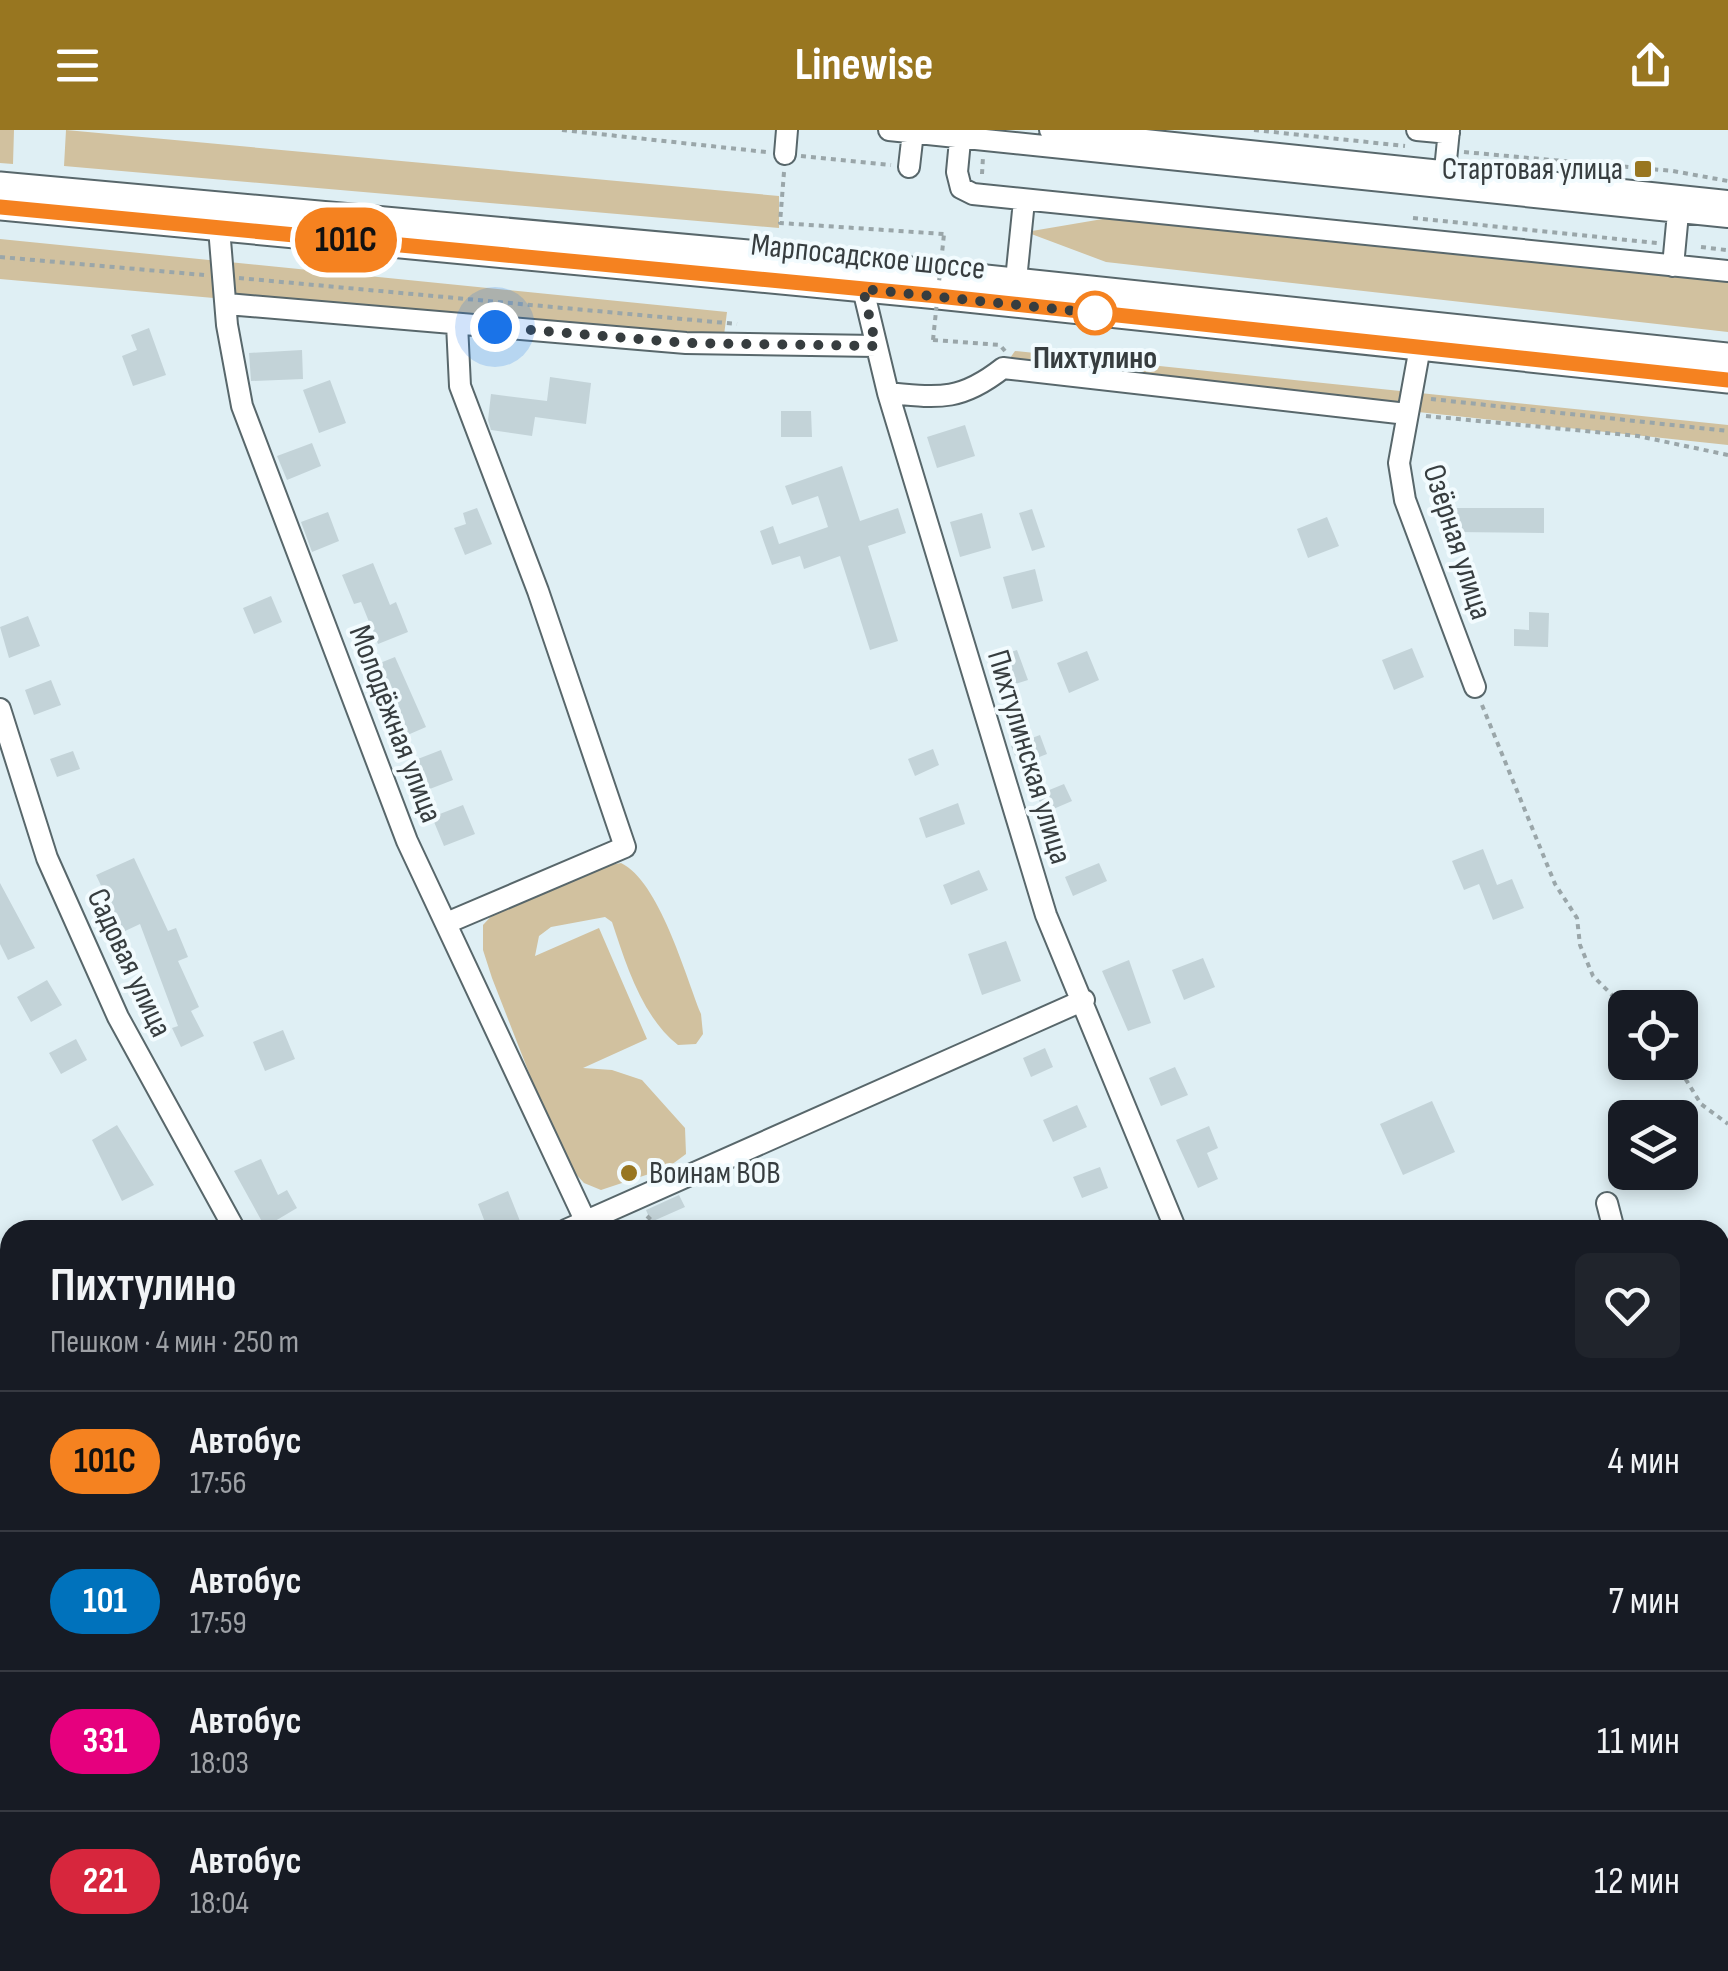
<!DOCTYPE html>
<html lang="ru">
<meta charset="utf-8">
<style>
body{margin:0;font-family:"Sofia Sans Condensed",sans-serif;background:#20242c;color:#f1f3f6;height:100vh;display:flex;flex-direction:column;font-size:38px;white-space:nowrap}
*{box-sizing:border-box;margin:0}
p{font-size:32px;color:#9ea1a6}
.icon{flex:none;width:55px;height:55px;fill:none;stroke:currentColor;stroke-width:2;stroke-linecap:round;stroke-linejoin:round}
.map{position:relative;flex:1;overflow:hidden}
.details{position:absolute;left:0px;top:1090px;width:1730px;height:752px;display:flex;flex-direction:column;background:#171b24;border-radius:30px 30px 0 0;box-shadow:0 5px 15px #0003}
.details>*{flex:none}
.badge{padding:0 20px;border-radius:32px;font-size:35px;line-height:65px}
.buttons{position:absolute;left:1608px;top:860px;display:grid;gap:20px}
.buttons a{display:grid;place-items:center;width:90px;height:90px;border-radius:15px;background:#171b24;box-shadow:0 5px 15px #0003;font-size:50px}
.you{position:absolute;width:50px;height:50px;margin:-25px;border:8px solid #fff;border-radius:50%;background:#1a73e8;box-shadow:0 0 0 15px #1a73e833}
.map>.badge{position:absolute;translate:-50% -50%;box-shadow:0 0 0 5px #fff}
.round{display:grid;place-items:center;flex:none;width:105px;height:105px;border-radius:15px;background:#20242c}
.summary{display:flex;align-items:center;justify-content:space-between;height:170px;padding:0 50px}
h1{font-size:48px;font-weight:700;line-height:75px}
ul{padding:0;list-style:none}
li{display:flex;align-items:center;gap:30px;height:140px;padding:0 50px;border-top:2px solid #363941}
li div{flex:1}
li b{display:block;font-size:38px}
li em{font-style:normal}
li .badge{min-width:110px;font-weight:700;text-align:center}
header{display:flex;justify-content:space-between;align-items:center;height:130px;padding:0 50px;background:#987620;color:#fff;font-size:45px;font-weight:700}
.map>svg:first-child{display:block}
</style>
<header><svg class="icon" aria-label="menu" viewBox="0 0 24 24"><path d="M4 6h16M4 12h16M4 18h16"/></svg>Linewise<svg class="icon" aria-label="share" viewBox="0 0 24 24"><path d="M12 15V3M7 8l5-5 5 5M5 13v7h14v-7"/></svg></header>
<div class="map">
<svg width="1728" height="1841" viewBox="0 0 1728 1841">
<rect width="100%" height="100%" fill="#dfeff4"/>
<path fill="#d1c19f" d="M0 0H14L13 34 0 33Z
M66 0 779 66V98L64 36Z
M1132 84 1728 148V202L1106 132 1026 102Z
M0 109 727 182 723 213 0 149Z
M1015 221 1728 295V315L1003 238Z
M621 733C659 751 685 844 701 884L703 904 696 914 678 915C642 887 626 834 612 792L605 787 551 797 539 806 535 826 599 798 647 909 583 938 612 940 642 950 685 998 686 1024 667 1038 601 1060 584 1053 563 1030 492 848 483 820V795C513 760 576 741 621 733Z"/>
<path fill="#9c8b67" d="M709 1833H826V1841H713Z"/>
<path fill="#c3d3d8" d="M149 198 166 245 133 256 122 226 137 220 131 205Z
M302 220 303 249 251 251 249 223Z
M550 247 591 253 586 294 535 287 532 306 491 300 488 290 491 264 547 271Z
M330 250 346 293 319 303 303 260Z
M781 281H811L812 307H781Z
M965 295 975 326 937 338 927 307Z
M312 313 321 336 287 350 277 326Z
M842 336 860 391 898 378 906 403 868 416 898 511 870 520 840 426 804 439 800 426 772 435 760 401 773 396 779 414 828 397 818 366 792 375 785 356Z
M477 378 492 414 465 425 454 398 466 394 463 383Z
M1455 378H1544V403L1455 402Z
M1032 379 1045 417 1032 421 1019 383Z
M328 382 339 411 312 422 301 392Z
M982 383 991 418 960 427 950 392Z
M1327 387 1339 416 1308 428 1297 399Z
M373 433 390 475 396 472 408 502 378 514 361 472 354 474 342 445Z
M1035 439 1043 471 1012 479 1003 447Z
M271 466 282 492 254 504 243 478Z
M1529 482 1549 483 1548 517 1514 516V499L1529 500Z
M28 486 40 516 9 528 0 497Z
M1412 518 1424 547 1394 560 1382 530Z
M1017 520 1028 550 1003 558 993 528Z
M1087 521 1099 550 1069 563 1057 533Z
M395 527 426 597 396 610 365 539Z
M51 550 61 575 34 585 25 560Z
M1040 605 1047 624 1019 635 1011 616Z
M933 619 939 635 915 646 908 629Z
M441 620 453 650 422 662 410 632Z
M73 621 80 639 57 647 50 629Z
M1064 654 1072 671 1044 683 1037 665Z
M958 673 965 694 926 708 919 688Z
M463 675 475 704 444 716 432 687Z
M1483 719 1497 755 1512 749 1524 778 1493 790 1479 754 1464 760 1452 731Z
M134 728 168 801 176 798 188 827 178 831 199 877 191 881 204 906 181 917 172 898 178 896 140 794 123 802 96 745Z
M1099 733 1107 751 1073 766 1065 747Z
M979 740 988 760 951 775 943 755Z
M0 753 35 818 8 830 0 814Z
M1006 811 1021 851 982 865 968 824Z
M1203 828 1215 857 1184 870 1172 840Z
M1129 830 1151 893 1128 901 1102 841Z
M47 850 62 875 31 892 17 867Z
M283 900 295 929 265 941 253 912Z
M76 909 87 930 61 944 49 923Z
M1045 918 1053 937 1031 947 1023 928Z
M1175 937 1188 965 1161 976 1149 948Z
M1432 971 1455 1022 1403 1045 1380 994Z
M1077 975 1087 997 1053 1012 1043 990Z
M117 995 154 1055 122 1071 92 1010Z
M1209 996 1218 1018 1207 1023 1218 1049 1198 1058 1176 1010Z
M261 1029 278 1065 287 1060 297 1078 265 1097 234 1041Z
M1100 1037 1108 1058 1082 1068 1073 1047Z
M508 1061 520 1091 488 1100 478 1074Z
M679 1065 685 1077 651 1092 646 1080Z"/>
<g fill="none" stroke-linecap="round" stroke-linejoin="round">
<g stroke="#58676b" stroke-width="24">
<path id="minor" d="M889 0 1728 87
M961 0 957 42 961 58 973 64 1728 141
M1050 0 1728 71
M1417 0 1449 3
M785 24 787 0
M909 37 913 2
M1445 40 1449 0
M219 98 227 195 242 276 407 711 585 1090
M1673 136 1678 83
M1016 150 1024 71
M863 159 888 263 1046 785 1176 1100
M227 174 686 213 876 216
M1420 217 1399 333 1405 370 1475 557
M888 263C940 268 961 271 1003 238L1407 284
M0 579 47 728 118 887 235 1100
M449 792 625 717 538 461 460 256 457 194
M1607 1073 1614 1100
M566 1100 1084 870
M595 1832 602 1841
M1464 1832 1468 1841"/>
</g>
<g stroke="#58676b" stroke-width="29">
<path id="major" d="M0 55 759 124 1728 226
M0 77 938 166 1728 250"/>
</g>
<path stroke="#9aa6a9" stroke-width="4" stroke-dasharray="5 5" stroke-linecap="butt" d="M562 0 766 22
M1254 0 1405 16
M1464 22 1673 41 1728 51
M801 26 891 35
M784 42 780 93 944 104
M982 44 983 27
M1413 88 1657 113
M1701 117 1726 120
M0 127 204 145
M239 148 737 194
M933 210 1000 215 1005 221
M1431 269 1728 301
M1426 286 1638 306 1728 325
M1482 575 1555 754 1577 788 1580 815 1593 846 1625 878
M1675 932 1701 974 1728 994
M647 1086 661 1100
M0 1540 10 1533
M0 1628 10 1647
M1720 1685 1728 1686
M110 1832 114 1841
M1027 1841 1046 1832"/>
<use href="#minor" stroke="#fff" stroke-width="20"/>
<use href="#major" stroke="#fff" stroke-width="25"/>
<path stroke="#9aa6a9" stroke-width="4" stroke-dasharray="5 5" stroke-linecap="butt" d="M933 210 944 104"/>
</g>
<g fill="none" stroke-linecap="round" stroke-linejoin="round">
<g stroke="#fff" stroke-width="22">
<path id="line" d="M0 77 938 166 1728 250"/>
</g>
<use href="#line" stroke="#f58220" stroke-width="15"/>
<path stroke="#373d3f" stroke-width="10" stroke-dasharray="0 18" d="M495 197 686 213 876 216 863 159 1095 183"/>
</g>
<g fill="#987620" stroke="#f2fbfe" stroke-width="4">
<rect x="1633" y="29" width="20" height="20" rx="5"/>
<circle cx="629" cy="1043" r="10"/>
</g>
<circle fill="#fff" stroke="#f58220" stroke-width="5" cx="1095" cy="183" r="20"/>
<g text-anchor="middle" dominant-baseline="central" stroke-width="8" stroke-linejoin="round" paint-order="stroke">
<g font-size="32" fill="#373d3f" stroke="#f2fbfe" text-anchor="end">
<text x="1623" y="39">Стартовая улица</text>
<text x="649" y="1043" text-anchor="start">Воинам ВОВ</text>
</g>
<g font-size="32" fill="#373d3f" stroke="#f2fbfe">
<text transform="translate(868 127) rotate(6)">Марпосадское шоссе</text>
<text transform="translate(1457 412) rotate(72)">Озёрная улица</text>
<text transform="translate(395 594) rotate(69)">Молодёжная улица</text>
<text transform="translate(1029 627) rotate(73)">Пихтулинская улица</text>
<text transform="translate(129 833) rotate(65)">Садовая улица</text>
</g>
<g font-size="32" font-weight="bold" fill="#373d3f" stroke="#f2fbfe">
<text x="1095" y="228">Пихтулино</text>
</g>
</g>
</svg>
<div class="buttons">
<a><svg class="icon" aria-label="locate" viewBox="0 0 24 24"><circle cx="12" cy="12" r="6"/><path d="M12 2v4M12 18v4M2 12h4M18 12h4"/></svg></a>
<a><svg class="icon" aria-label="layers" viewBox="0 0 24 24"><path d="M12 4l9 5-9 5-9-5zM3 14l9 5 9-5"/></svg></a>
</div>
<div class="you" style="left:495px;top:197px"></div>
<b class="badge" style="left:346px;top:110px;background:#f58220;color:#111">101С</b>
<section class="details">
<div class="summary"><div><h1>Пихтулино</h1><p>Пешком · 4 мин · 250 m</p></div><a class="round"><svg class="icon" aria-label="heart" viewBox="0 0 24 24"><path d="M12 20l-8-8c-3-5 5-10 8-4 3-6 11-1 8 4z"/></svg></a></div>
<ul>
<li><span class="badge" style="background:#f58220;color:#111">101С</span><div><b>Автобус</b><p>17:56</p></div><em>4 мин</em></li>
<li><span class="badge" style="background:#0072bc;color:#fff">101</span><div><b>Автобус</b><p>17:59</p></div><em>7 мин</em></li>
<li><span class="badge" style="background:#e6007e;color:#fff">331</span><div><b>Автобус</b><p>18:03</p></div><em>11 мин</em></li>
<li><span class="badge" style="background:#d7263d;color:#fff">221</span><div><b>Автобус</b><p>18:04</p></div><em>12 мин</em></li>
</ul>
</section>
</div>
